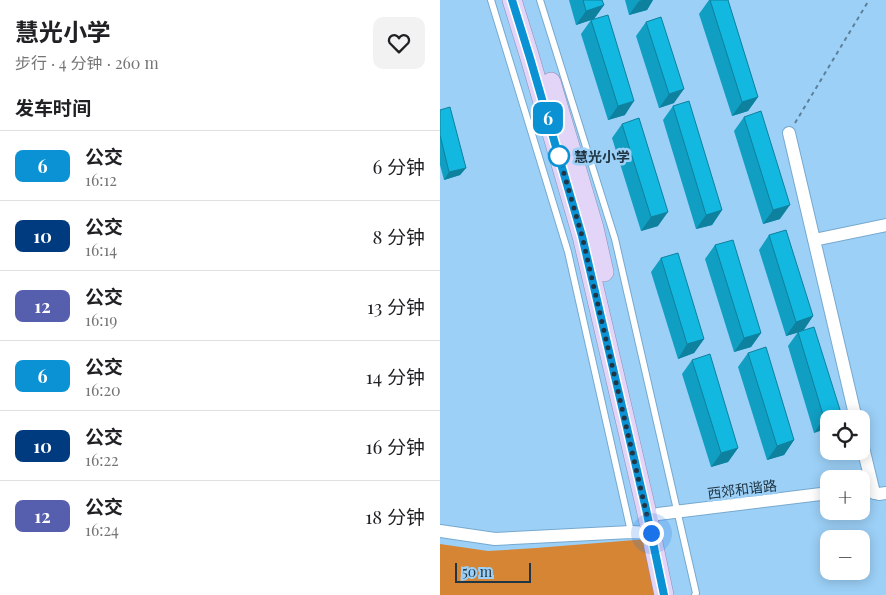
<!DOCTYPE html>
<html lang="zh">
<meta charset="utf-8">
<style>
body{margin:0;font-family:"Playfair Display","Noto Sans SC",serif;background:#f2f2f2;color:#202124;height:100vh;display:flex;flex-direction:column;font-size:19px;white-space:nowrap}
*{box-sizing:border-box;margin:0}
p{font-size:16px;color:#757577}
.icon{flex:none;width:28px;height:28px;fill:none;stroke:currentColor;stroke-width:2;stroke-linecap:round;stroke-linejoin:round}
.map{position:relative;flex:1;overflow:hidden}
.panel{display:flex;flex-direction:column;background:#fff;width:440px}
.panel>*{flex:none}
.badge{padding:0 10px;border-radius:8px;font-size:18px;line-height:32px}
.fabs{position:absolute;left:380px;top:410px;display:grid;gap:10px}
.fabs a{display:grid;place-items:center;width:50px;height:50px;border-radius:10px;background:#fff;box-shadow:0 2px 12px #0003;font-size:25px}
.scale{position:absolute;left:15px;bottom:12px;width:76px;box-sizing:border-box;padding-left:5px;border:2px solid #213645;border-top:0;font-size:14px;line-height:18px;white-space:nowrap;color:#213645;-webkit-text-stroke:4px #9cd0f7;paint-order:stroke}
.you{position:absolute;width:25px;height:25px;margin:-12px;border:4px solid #fff;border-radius:50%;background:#1a73e8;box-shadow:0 0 0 8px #1a73e833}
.map>.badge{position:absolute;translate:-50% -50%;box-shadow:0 0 0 2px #fff}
h2{padding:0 15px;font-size:19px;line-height:45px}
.round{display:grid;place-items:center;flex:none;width:52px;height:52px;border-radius:10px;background:#f2f2f2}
.head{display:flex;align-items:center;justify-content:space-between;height:85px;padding:0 15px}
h1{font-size:24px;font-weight:700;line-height:38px}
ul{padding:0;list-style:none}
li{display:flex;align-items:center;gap:15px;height:70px;padding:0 15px;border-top:1px solid #e0e0e0}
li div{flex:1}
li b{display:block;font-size:19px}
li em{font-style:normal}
li .badge{min-width:55px;font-weight:700;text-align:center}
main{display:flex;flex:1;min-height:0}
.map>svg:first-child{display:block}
</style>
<main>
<section class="panel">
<div class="head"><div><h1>慧光小学</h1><p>步行 · 4 分钟 · 260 m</p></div><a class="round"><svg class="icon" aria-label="heart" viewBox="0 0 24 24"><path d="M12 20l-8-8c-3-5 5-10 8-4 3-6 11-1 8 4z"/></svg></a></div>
<h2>发车时间</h2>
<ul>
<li><span class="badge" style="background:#0b92d5;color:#fff">6</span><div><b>公交</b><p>16:12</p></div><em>6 分钟</em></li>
<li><span class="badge" style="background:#003b80;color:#fff">10</span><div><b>公交</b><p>16:14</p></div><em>8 分钟</em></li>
<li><span class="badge" style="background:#565eae;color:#fff">12</span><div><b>公交</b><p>16:19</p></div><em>13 分钟</em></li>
<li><span class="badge" style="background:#0b92d5;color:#fff">6</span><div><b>公交</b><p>16:20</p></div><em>14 分钟</em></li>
<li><span class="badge" style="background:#003b80;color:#fff">10</span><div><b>公交</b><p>16:22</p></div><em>16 分钟</em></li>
<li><span class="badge" style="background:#565eae;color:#fff">12</span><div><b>公交</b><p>16:24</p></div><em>18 分钟</em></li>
</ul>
</section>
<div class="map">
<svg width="446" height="595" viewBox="0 0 446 595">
<rect width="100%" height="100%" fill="#9cd0f7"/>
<path fill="#d58534" d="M207 539 217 595H0V544L48 551 96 548Z"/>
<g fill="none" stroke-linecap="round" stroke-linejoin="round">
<g stroke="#77a9cf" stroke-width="8">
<path id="lane" d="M51 0 128 252 191 532
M100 0 175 239 256 593 255 595"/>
</g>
<g stroke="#77a9cf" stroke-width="14">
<path id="street" d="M349 133 416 419
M374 240 446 225
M421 439 434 493
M421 489 439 494 446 493
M218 514 389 493
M0 531 55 539 191 532 211 533"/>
</g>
<g stroke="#918bb5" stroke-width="20">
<path id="primary" d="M72 0 90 58 142 236 206 509 224 595
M111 82 154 228 164 272"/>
</g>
<path stroke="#5c809b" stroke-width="2" stroke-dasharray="4 4" stroke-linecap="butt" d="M355 123 429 0"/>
<use href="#lane" stroke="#fff" stroke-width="6"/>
<use href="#street" stroke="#fff" stroke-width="12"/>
<use href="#primary" stroke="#e2d5f7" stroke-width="19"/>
</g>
<path fill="#109ec2" d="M129 0H162L164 5 154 19 185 115 168 120 141 34 151 20 136 25Z
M185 0H213L207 10 189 15Z
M269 0H288L318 97 308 111 292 116 259 14Z
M206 22 234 103 219 108 196 36Z
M233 106 282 210 272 225 256 229 223 120Z
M0 110 26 168 20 175 4 180 0 165Z
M304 117 340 219 323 224 294 131Z
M182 124 218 226 201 231 172 138Z
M329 235 373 316 363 331 346 336 319 250Z
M275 245 321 333 311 347 294 352 265 259Z
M221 258 264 339 254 353 238 359 211 272Z
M358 332 401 413 397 419H389L374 433 348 346Z
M308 353 354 440 344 455 327 460 298 367Z
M252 360 298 448 288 462 271 467 242 374Z"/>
<path fill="#0d819e" d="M202 0H213L207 10 189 15 199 1Z
M164 5 154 19 136 25 146 11Z
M244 89 234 103 219 108 229 94Z
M318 97 308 111 292 116 302 102Z
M194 101 185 115 168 120 178 106Z
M26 168 20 175 4 180 9 172Z
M350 205 340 219 323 224 333 210Z
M282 210 272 225 256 229 266 215Z
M228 212 218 226 201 231 211 217Z
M373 316 363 331 346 336 356 322Z
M321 333 311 347 294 352 304 338Z
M264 339 254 353 238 359 247 344Z
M401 413 397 419H389V428L374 433 384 418Z
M354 440 344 455 327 460 337 446Z
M298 448 288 462 271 467 281 453Z"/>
<path fill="#13b8e1" stroke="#0d819e" d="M143 0H162L164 5 146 11Z
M270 0H288L318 97 302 102Z
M168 15 194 101 178 106 151 20Z
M221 17 244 89 229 94 206 22Z
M249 101 282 210 266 215 233 106Z
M10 107 26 168 9 172 0 135V110Z
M321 111 350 205 333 210 304 117Z
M199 118 228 212 211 217 182 124Z
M346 230 373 316 356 322 329 235Z
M293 240 321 333 304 338 275 245Z
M238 253 264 339 247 344 221 258Z
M374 327 401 413 384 418 358 332Z
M326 347 354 440 337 446 308 353Z
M270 354 298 448 281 453 252 360Z"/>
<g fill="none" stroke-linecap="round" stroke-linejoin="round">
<g stroke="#fff" stroke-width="11">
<path id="line" d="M72 0 90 58 142 236 206 509 224 595"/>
</g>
<use href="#line" stroke="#0b92d5" stroke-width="8"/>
<path stroke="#213645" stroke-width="5" stroke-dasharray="0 9" d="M119 156 142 236 211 533"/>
</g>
<circle fill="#fff" stroke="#0b92d5" stroke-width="2.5" cx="119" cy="156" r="10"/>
<g text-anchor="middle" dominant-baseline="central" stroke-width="5" stroke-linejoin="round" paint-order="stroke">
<g font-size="14" font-weight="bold" fill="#213645" stroke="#9cd0f7" text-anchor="start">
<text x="134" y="156">慧光小学</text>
</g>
<g font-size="14" fill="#213645" stroke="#9cd0f7">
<text transform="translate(302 489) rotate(-7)">西郊和谐路</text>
</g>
</g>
</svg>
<div class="fabs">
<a><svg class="icon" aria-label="locate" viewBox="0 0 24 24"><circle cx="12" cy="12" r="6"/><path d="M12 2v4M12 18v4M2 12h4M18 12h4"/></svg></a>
<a>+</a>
<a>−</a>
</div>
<div class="scale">50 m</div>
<div class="you" style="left:211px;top:533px"></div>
<b class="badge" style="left:108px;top:118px;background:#0b92d5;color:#fff">6</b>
</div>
</main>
